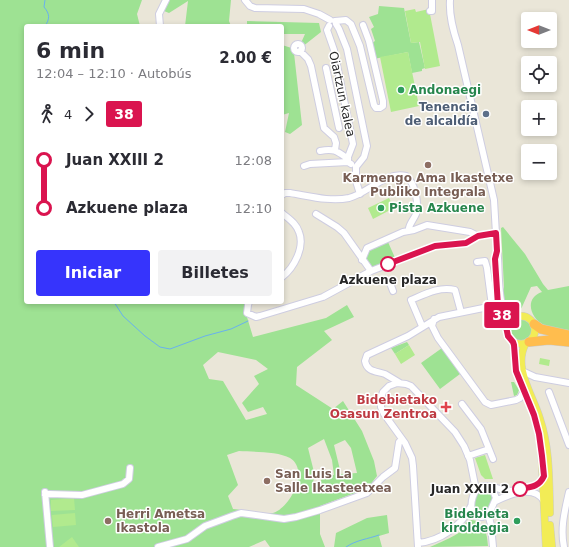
<!DOCTYPE html>
<html lang="es">
<meta charset="utf-8">
<style>
body{margin:0;font-family:"DejaVu Sans",sans-serif;background:#f2f2f3;color:#2b2b33;height:100vh;display:flex;flex-direction:column;font-size:15px;white-space:nowrap}
*{box-sizing:border-box;margin:0}
p{font-size:13px;color:#7c7c81}
.icon{flex:none;width:22px;height:22px;fill:none;stroke:currentColor;stroke-width:2;stroke-linecap:round;stroke-linejoin:round}
.map{position:relative;flex:1;overflow:hidden}
.panel{position:absolute;left:24px;top:24px;width:260px;height:280px;display:flex;flex-direction:column;background:#fff;border-radius:4px;box-shadow:0 2px 6px #0003}
.panel>*{flex:none}
.badge{padding:0 8px;border-radius:3px;font-size:14px;line-height:26px}
.needle{width:26px;rotate:270deg}
.fabs{position:absolute;left:521px;top:12px;display:grid;gap:8px}
.fabs a{display:grid;place-items:center;width:36px;height:36px;border-radius:4px;background:#fff;box-shadow:0 2px 6px #0003;font-size:20px}
.map>.badge{position:absolute;translate:-50% -50%;box-shadow:0 0 0 2px #fff}
.legs{display:flex;align-items:center;gap:6px;height:44px;padding:0 12px;font-size:13px}
.legs p{margin-inline-start:auto}
.head{display:flex;align-items:center;justify-content:space-between;height:68px;padding:0 12px}
h1{font-size:22px;font-weight:700;line-height:30px}
.action{display:flex;gap:8px;margin-top:auto;padding:8px 12px}
.action a{flex:1;height:46px;border-radius:4px;background:#3634fc;color:#fff;font-size:16px;font-weight:700;line-height:46px;text-align:center}
.action a+a{background:#f2f2f3;color:#2b2b33}
ul{padding:0 12px;list-style:none}
li{display:flex;align-items:center;gap:14px;height:48px;font-size:15px}
li i{display:grid;place-items:center;width:6px;height:100%;margin:0 5px;background:currentColor}
li i::after{content:'';width:10px;height:10px;margin:-5px;border:3px solid;border-radius:50%;background:#fff}
li p{margin-inline-start:auto}
li:first-child i{background:linear-gradient(#0000 50%,currentColor 0)}
li:last-child i{background:linear-gradient(currentColor 50%,#0000 0)}
.map>svg:first-child{display:block}
</style>
<div class="map">
<svg width="569" height="547" viewBox="0 0 569 547">
<rect width="100%" height="100%" fill="#eae6d8"/>
<path fill="#9ee293" fill-rule="evenodd" d="M0 0H142L137 14 140 26H26V302H247L244 307 253 337 326 318 347 305 354 317 324 331 332 340 297 367 296 385 333 409 343 401 362 431 374 461 377 476 370 485 363 490 320 506V534L325 547H270L265 540 249 547H0ZM218 352 256 360 268 369 254 376 259 384 242 403 248 412 263 407 267 414 246 420 223 381 209 379 203 365ZM324 439 332 460 334 475 323 473 319 488 313 487 314 472 308 448ZM345 440 351 448 357 473 341 474 334 445ZM239 451C253 452 278 451 290 458 310 470 290 508 273 513 263 515 244 510 233 509L228 496 238 485 227 455Z
M164 0H231L229 21 231 26H185L188 1 169 13 159 9Z
M379 6 404 8 411 43 419 42 425 68 422 69V71L412 73 408 52 374 59 370 44 375 41 371 29 374 27 369 17 378 14Z
M247 21 319 23 321 32 302 47 301 43 305 34H282V26H247Z
M282 45 298 50 294 53 302 125 290 134 285 132 289 113 282 115Z
M503 227 525 254 543 284 548 290 569 286V330C561 329 551 329 544 325 530 318 524 298 542 292L537 286 531 287 522 307 520 310 514 313 506 311 502 293 504 287 501 228Z
M388 242 396 260 372 270 363 260 368 250Z
M510 330a11 11 0 1 1 22 0a11 11 0 1 1-22 0Z
M407 342 409 345 395 354 391 348Z
M442 348 460 374 440 389 421 363Z
M511 382H514L519 390 517 395 514 396Z
M488 488 491 490 493 498 488 511 481 515 475 513C473 504 474 497 481 489Z
M387 515 389 533 379 536 382 547H334L336 533 367 518Z
M471 520C485 521 487 533 488 546L430 547C444 541 456 536 468 526L465 523Z"/>
<path fill="#b1ea8e" d="M415 9 416 12 429 9 440 66 425 69 420 42 411 43 405 11Z
M408 52 419 106 391 112 380 57Z
M389 198 394 208 373 219 368 208Z
M409 345 415 355 401 364 395 354Z
M540 358 550 360 549 366 539 364Z
M485 455 493 479H485L481 475 475 458Z
M74 498 75 510 51 511V500Z
M75 513 76 525 53 527 52 515Z
M72 537 79 547H59Z"/>
<g fill="none" stroke-linecap="round" stroke-linejoin="round">
<path stroke="#68b1ef" stroke-width="1" d="M45 0 44 7C50 14 50 19 45 26
M114 302 123 316 145 336 160 347 170 349 205 336 231 329 248 321
M346 547C356 540 368 539 379 535"/>
<g stroke="#cecde1" stroke-width="8">
<path id="minor" d="M245 0 250 6 255 8 304 9 319 14 330 20
M450 0C449 16 453 30 458 45L494 200 497 251 498 258C499 270 498 303 505 312 508 315 513 315 517 316
M430 11H432V0
M335 21 346 20 351 24 360 46 374 105 376 108H380L383 106V101L369 41 363 25
M336 24 339 29 347 49 367 146 364 157 356 167
M160 26 159 14 166 0
M329 26 327 30 334 50 353 144 348 157V162
M294 48a4 4 0 1 1 8 0a4 4 0 1 1-8 0Z
M300 51 308 59 311 66 324 128 334 137 336 143 335 150
M326 68 339 128
M320 151C334 148 337 151 348 159
M304 166 310 164 348 162 351 164
M356 167V181L360 194
M282 195 285 193H290C309 196 330 202 349 198 368 193 386 171 406 176 415 183 419 202 416 214 414 219 410 223 409 228V231
M282 213C289 219 296 223 299 232 305 247 294 268 282 277
M316 214 337 227 344 233 371 271
M362 260 367 248 403 232 414 230 427 225 470 232 478 236
M477 262 485 261 487 268 492 306
M390 283 393 291
M249 302 248 305 247 313 256 317 260 316 323 297 371 271 435 246 466 243 478 236 496 233
M499 307 505 322 506 329
M434 319 432 326 438 338 485 402 491 405 516 400 520 398 524 391
M422 326 411 300C425 294 440 286 455 290L461 312
M522 371 535 377 569 383
M400 383C395 380 390 377 385 374 376 371 367 372 365 361L367 355 408 336 439 317 498 305
M549 392 569 445
M462 404 481 429 493 459
M468 456 489 449
M492 488 496 498 490 512 482 517 474 515C468 506 473 485 486 486 492 486 498 489 504 490 516 492 536 490 543 478
M45 492 50 547
M45 495 49 494 82 495 123 484 129 479 130 468
M496 501C510 494 534 484 544 501
M488 514 491 525 493 547
M418 543C440 541 462 526 471 506
M158 547 187 539 205 526 232 516 241 513 284 519 296 517 320 510 367 493 383 477 395 468 399 442 402 439
M418 547 413 466 412 458 405 443 384 414 381 407V398L383 392 389 386 397 383 406 384 411 386 455 432 464 446 470 460 476 490
M564 547C560 528 565 510 569 492"/>
</g>
<g stroke="#cbcbcb" stroke-width="8">
<path id="major" d="M507 330a14 14 0 1 1 28 0a14 14 0 1 1-28 0Z
M513 342 517 371 534 415 541 444 546 547
M526 343C512 367 533 395 540 419 550 449 549 481 550 513
M550 525 552 547"/>
</g>
<g stroke="#cbcbcb" stroke-width="10">
<path id="highway" d="M534 324 541 329 569 335
M529 342 549 340 569 342"/>
</g>
<use href="#minor" stroke="#fff" stroke-width="6"/>
<use href="#major" stroke="#f2ec56" stroke-width="7"/>
<use href="#highway" stroke="#ffbd4e" stroke-width="9"/>
</g>
<g fill="none" stroke-linecap="round" stroke-linejoin="round">
<g stroke="#fff" stroke-width="9">
<path id="line-1" d="M388 264 435 246 466 243 478 236 496 233 497 251 495 259 498 306 505 322 508 336 513 342 514 345 516 371 534 415 539 434 542 456 544 476C539 487 531 487 520 489"/>
</g>
<use href="#line-1" stroke="#da144f" stroke-width="6"/>
</g>
<g fill="#2e9e5b" stroke="#fff" stroke-width="1.5">
<circle cx="401" cy="90" r="4"/>
<circle cx="381" cy="208" r="4"/>
<circle cx="517" cy="521" r="4"/>
</g>
<circle fill="#5c6f8a" stroke="#fff" stroke-width="1.5" cx="486" cy="114" r="4"/>
<g fill="#8d6e63" stroke="#fff" stroke-width="1.5">
<circle cx="428" cy="165" r="4"/>
<circle cx="267" cy="481" r="4"/>
<circle cx="108" cy="521" r="4"/>
</g>
<g fill="#fff" stroke="#da144f" stroke-width="2">
<circle cx="388" cy="264" r="7"/>
<circle cx="520" cy="489" r="7"/>
</g>
<path fill="#e0444e" stroke="#fff" stroke-width="1.5" d="M444 401h4v4h4v4h-4v4h-4v-4h-4v-4h4z"/>
<g text-anchor="middle" dominant-baseline="central" stroke-width="3" stroke-linejoin="round" paint-order="stroke">
<g font-size="12" font-weight="bold" fill="#27864d" stroke="#fff" text-anchor="start">
<text x="409" y="90">Andonaegi</text>
<text x="389" y="208">Pista Azkuene</text>
<text x="509" y="514" text-anchor="end">Bidebieta<tspan x="509" dy="14">kiroldegia</tspan></text>
</g>
<g font-size="12" fill="#272727" stroke="#fff">
<text transform="translate(342 94) rotate(78)">Oiartzun kalea</text>
</g>
<g font-size="12" font-weight="bold" fill="#4e5e75" stroke="#fff" text-anchor="end">
<text x="478" y="107">Tenencia<tspan x="478" dy="14">de alcaldía</tspan></text>
</g>
<g font-size="12" font-weight="bold" fill="#785e54" stroke="#fff" text-anchor="start">
<text x="428" y="178" text-anchor="middle">Karmengo Ama Ikastetxe<tspan x="428" dy="14">Publiko Integrala</tspan></text>
<text x="275" y="474">San Luis La<tspan x="275" dy="14">Salle Ikasteetxea</tspan></text>
<text x="116" y="514">Herri Ametsa<tspan x="116" dy="14">Ikastola</tspan></text>
</g>
<g font-size="12" font-weight="bold" fill="#272727" stroke="#fff">
<text x="388" y="280">Azkuene plaza</text>
<text x="509" y="489" text-anchor="end">Juan XXIII 2</text>
</g>
<g font-size="12" font-weight="bold" fill="#be3a42" stroke="#fff" text-anchor="end">
<text x="437" y="400">Bidebietako<tspan x="437" dy="14">Osasun Zentroa</tspan></text>
</g>
</g>
</svg>
<div class="fabs">
<a><svg class="needle" viewBox="-14 -14 28 28"><path d="M0-13l5 13h-10z" fill="#e53935"/><path d="M0 13l5-13h-10z" fill="#7c7c81"/></svg></a>
<a><svg class="icon" aria-label="locate" viewBox="0 0 24 24"><circle cx="12" cy="12" r="6"/><path d="M12 2v4M12 18v4M2 12h4M18 12h4"/></svg></a>
<a>+</a>
<a>−</a>
</div>
<b class="badge" style="left:502px;top:315px;background:#da144f;color:#fff">38</b>
<section class="panel">
<div class="head"><div><h1>6 min</h1><p>12:04 – 12:10 · Autobús</p></div><b>2.00 €</b></div>
<div class="legs"><svg class="icon" aria-label="walk" viewBox="0 0 24 24"><circle cx="13" cy="4" r="2"/><path d="M13 8l-2 6 4 7M11 14l-3 7M7 12l3-4h3l4 4"/></svg>4<svg class="icon" aria-label="forward" viewBox="0 0 24 24"><path d="M9 5l7 7-7 7"/></svg><b class="badge" style="background:#da144f;color:#fff">38</b></div>
<ul>
<li><i style="color:#da144f"></i><b>Juan XXIII 2</b><p>12:08</p></li>
<li><i style="color:#da144f"></i><b>Azkuene plaza</b><p>12:10</p></li>
</ul>
<div class="action"><a>Iniciar</a><a>Billetes</a></div>
</section>
</div>
